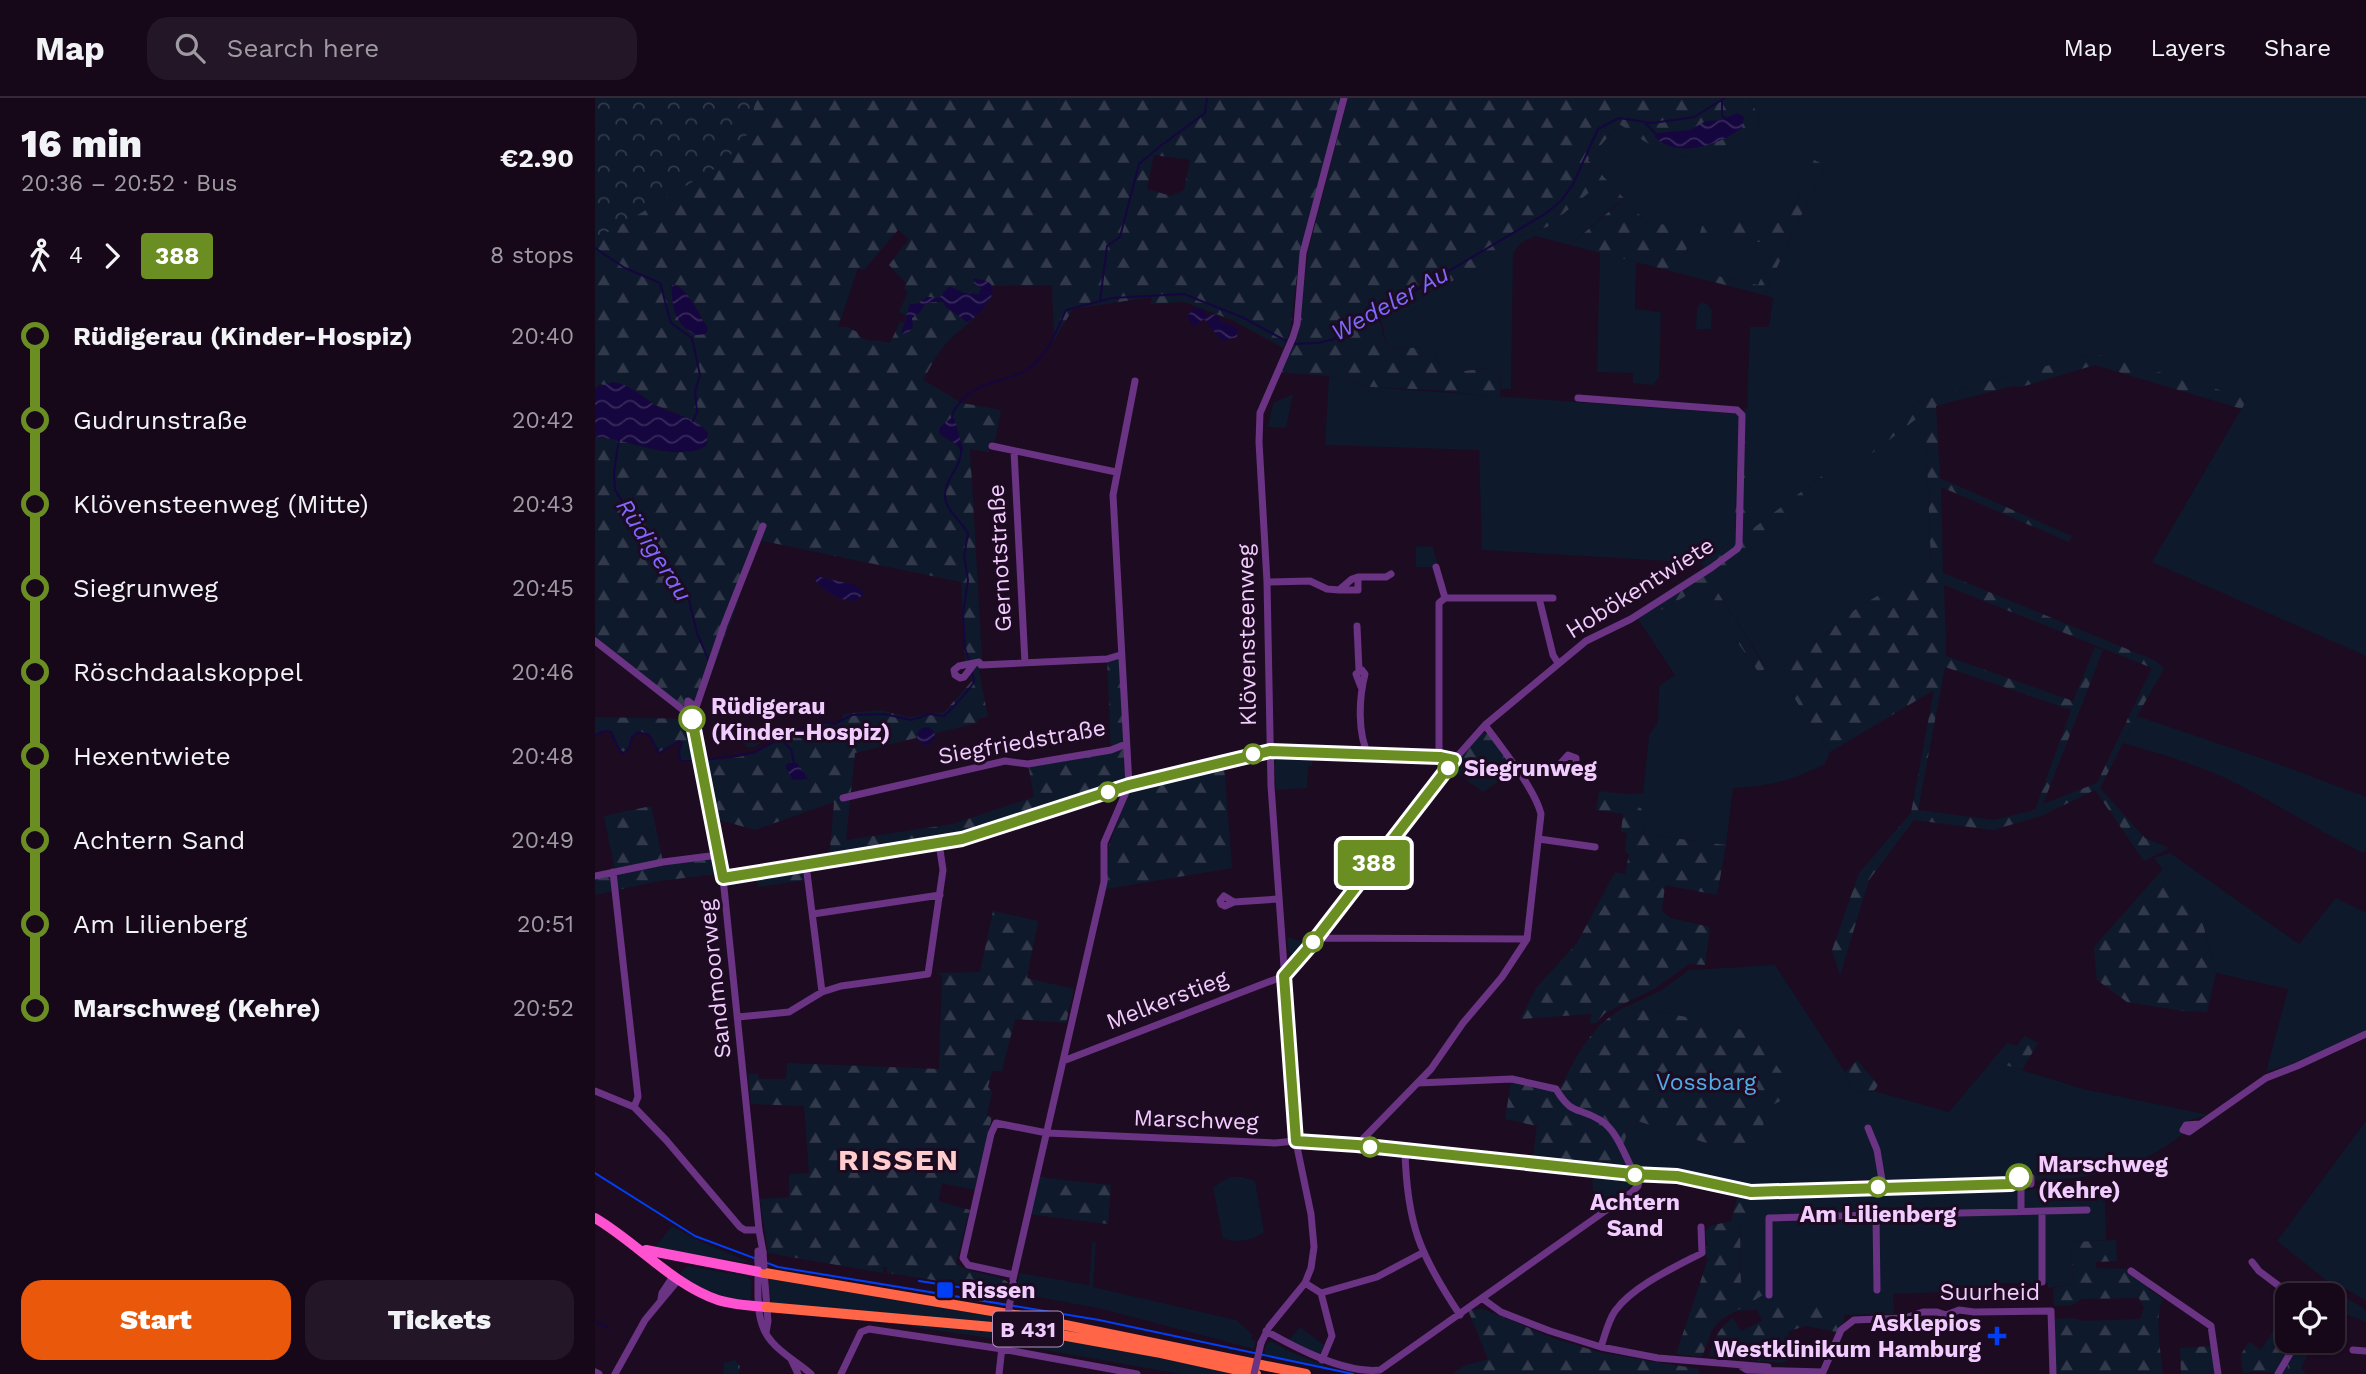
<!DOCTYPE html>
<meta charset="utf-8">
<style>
body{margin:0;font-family:"Work Sans",sans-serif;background:#231626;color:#f1f3f6;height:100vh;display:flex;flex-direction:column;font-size:26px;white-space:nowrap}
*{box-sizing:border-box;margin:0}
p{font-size:23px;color:#9e9aa2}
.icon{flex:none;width:38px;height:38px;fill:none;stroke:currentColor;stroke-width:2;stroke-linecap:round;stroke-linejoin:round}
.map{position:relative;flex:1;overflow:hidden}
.side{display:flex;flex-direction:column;background:#160819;width:595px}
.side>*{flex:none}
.badge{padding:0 14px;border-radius:5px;font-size:24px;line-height:46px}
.buttons{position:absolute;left:1680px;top:1185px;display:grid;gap:14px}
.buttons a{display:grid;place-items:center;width:70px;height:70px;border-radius:14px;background:#160819;box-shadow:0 2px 5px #0004,0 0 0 2px #352938;font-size:35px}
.map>.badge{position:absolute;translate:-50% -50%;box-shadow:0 0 0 4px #fff}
.legs{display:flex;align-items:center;gap:10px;height:77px;padding:0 21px;font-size:23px}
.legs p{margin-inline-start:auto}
.head{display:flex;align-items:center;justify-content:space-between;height:119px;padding:0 21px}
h1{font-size:38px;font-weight:800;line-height:52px}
.primary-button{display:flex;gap:14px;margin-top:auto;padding:14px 21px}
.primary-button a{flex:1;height:80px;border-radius:21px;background:#ea580c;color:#fff;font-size:28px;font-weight:800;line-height:80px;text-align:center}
.primary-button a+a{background:#231626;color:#f1f3f6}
ul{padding:0 21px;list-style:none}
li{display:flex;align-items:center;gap:24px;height:84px;font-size:26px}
li i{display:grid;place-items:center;width:10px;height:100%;margin:0 9px;background:currentColor}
li i::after{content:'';width:18px;height:18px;margin:-9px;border:5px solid;border-radius:50%;background:#160819}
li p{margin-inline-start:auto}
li:first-child i{background:linear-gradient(#0000 50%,currentColor 0)}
li:last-child i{background:linear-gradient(currentColor 50%,#0000 0)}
header{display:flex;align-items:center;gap:42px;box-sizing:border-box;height:98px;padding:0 35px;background:#160819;border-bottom:2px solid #352938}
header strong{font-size:33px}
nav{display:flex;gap:38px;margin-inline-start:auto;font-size:24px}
.search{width:490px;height:63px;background:#231626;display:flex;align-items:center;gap:18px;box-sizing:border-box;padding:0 24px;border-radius:21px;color:#9e9aa2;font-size:26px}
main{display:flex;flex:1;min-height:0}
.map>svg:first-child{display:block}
</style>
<header>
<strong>Map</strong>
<div class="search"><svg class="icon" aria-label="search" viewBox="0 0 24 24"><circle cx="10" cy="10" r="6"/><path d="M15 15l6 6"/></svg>Search here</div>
<nav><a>Map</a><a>Layers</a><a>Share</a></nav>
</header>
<main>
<section class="side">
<div class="head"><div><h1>16 min</h1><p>20:36 – 20:52 · Bus</p></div><b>€2.90</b></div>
<div class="legs"><svg class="icon" aria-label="walk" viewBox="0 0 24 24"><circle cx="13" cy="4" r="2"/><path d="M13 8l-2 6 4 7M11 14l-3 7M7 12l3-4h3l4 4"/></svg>4<svg class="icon" aria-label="forward" viewBox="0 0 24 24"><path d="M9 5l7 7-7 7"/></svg><b class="badge" style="background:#6b8e23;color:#fff">388</b><p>8 stops</p></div>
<ul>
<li><i style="color:#6b8e23"></i><b>Rüdigerau (Kinder-Hospiz)</b><p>20:40</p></li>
<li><i style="color:#6b8e23"></i><span>Gudrunstraße</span><p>20:42</p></li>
<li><i style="color:#6b8e23"></i><span>Klövensteenweg (Mitte)</span><p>20:43</p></li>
<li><i style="color:#6b8e23"></i><span>Siegrunweg</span><p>20:45</p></li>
<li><i style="color:#6b8e23"></i><span>Röschdaalskoppel</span><p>20:46</p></li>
<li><i style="color:#6b8e23"></i><span>Hexentwiete</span><p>20:48</p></li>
<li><i style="color:#6b8e23"></i><span>Achtern Sand</span><p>20:49</p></li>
<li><i style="color:#6b8e23"></i><span>Am Lilienberg</span><p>20:51</p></li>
<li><i style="color:#6b8e23"></i><b>Marschweg (Kehre)</b><p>20:52</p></li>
</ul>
<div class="primary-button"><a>Start</a><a>Tickets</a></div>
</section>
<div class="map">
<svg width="1771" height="1276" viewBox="0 0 1771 1276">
<defs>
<pattern id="forest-firs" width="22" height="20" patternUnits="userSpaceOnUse" patternTransform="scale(1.75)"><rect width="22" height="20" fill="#0e192b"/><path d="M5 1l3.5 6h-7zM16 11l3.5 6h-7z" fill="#32394b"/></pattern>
<pattern id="park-crowns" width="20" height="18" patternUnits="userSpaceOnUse" patternTransform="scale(1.75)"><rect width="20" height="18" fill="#0e192b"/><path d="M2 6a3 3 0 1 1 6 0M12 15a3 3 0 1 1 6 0" fill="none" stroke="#32394b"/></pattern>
<pattern id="water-waves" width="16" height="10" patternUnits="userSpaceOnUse" patternTransform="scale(1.75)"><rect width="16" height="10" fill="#16063f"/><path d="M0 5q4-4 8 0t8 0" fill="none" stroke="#38295c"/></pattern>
</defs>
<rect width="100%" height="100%" fill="#1d0b21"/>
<path fill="#0e192b" d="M1155 0H1771V558L1557 464 1652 301 1499 255 1328 301 1152 435V309L1155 229H1174L1178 200 1169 197 1230 67 1219 63 1191 126 1163 121V144L1185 141 1163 187 1082 169 1093 148 1053 126 993 62 1024 26 1089 58 1126 49 1163 28 1164 21Z
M1007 83 1025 103 975 147 940 138 926 145 918 155 916 291H906V269L849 275 836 249 792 251 787 225 784 220 903 160 917 140 952 129Z
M1005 154 1041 164 1040 211 1066 214 1064 279 1058 287 1038 285V275L1002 274Z
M1107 204 1112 206 1117 212 1116 231H1101L1102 210Z
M734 278 776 289 1144 316 1139 441 1107 465 887 452 884 352 730 347Z
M698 296 691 330 673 329 678 305Z
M1330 313 1336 466 1262 510 1182 574 1235 654 1230 666C1195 683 1176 688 1138 690L1131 747 1048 736 1049 719 1029 708 1031 696H1048L1054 637 1063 624 1064 588 1080 577 1045 524 1105 490 1164 575 1171 569 1115 482Z
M821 448 838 449 843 469H821Z
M1542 618 1672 662 1771 699V752L1768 755C1722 732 1678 703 1630 680 1597 665 1563 655 1528 645Z
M684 658 718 659 717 668 713 669 712 690 681 692 679 664Z
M1575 755 1704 846 1741 800 1771 815V932L1697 966 1671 974 1693 891 1621 875 1608 826 1559 760Z
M692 839 712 845 702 858 694 854Z
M1180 867 1250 974 1258 995 1279 993 1354 1014 1397 963 1488 991 1614 1017C1603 1021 1587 1020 1584 1032L1587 1037C1541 1072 1497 1081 1440 1083L1438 1074 1432 1072 1412 1082 1290 1083 1286 1081 1143 1088 1068 1070 1038 1071 1028 1049 1036 1021 1133 1052 1169 1011 1194 999 1092 919 1032 908 1065 893 1094 872Z
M1771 1023V1202C1759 1197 1743 1184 1732 1183L1682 1143Z
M997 1076 1029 1078 1037 1081 1039 1086 999 1116Z
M635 1079H647L660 1083 669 1134C657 1143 643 1145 628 1141L618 1089Z
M1495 1087V1100L1510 1101 1511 1142 1476 1144 1478 1186 1453 1190V1185H1401V1192L1298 1196 1299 1216 1249 1217V1214H1245V1207L1139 1213 1146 1188 1145 1123 1164 1097 1423 1092Z
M77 1128 107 1144 157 1165 58 1152Z
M497 1144H501L498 1189 641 1222 658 1237 656 1240 661 1244 659 1251 507 1211 421 1195 424 1175 494 1187Z
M93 1168 152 1178 157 1183 156 1203C129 1202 109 1193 86 1178V1174Z
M174 1181 481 1232 562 1252 177 1205 174 1196 176 1195 174 1193Z
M1739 1192 1771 1212V1224L1738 1211V1197H1735Z
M319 1224 405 1232 404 1241H401L318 1229Z
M705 1229 729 1247 724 1258 694 1242Z
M415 1235C491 1243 566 1260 642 1276H585L433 1249 424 1245 415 1244Z
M676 1243 696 1254 735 1270 669 1256 671 1247Z"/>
<path fill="url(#forest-firs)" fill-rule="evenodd" d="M0 0H746L705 153 695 234 688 250 637 222 589 204 556 206 557 199 478 211 459 242 457 187 397 188C400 213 362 230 348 249 340 259 334 272 328 282L367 305 406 312 400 343H395L393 354 375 351 387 560 384 573 393 619 382 621V625L260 655 251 742 358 726 439 699 433 666 516 652 512 561 525 557 534 687 367 741 234 763 239 704 160 732 114 719 103 664 85 663V643L64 655 54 637 43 634 37 639 34 650 29 655 25 653 16 634 9 633 0 637V619L96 621 0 543V339L24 341 66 353 106 351 113 344 102 326 88 318 58 306 43 294 5 286 0 290ZM559 57 595 62 589 92 576 98 552 91ZM303 132 314 141 294 167 311 185 309 191 313 194 304 214 311 218 309 225 305 224 295 245C281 240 268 247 262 234L252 229H243L263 170 269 172ZM82 187C97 198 103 215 113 230L79 214 76 188ZM359 321 368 351 366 353 361 346 345 337 348 326ZM163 442 366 484 370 561 377 583 349 614 314 619 285 612 248 616 247 622C238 628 228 623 216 626 197 631 181 645 163 653 147 661 123 662 105 662L100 620 143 504 141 498Z
M753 0H1155L1164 21 1163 28C1147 45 1093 64 1071 55 1055 49 1039 35 1024 26L993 62 1053 126 1100 127 1093 148 1083 169 1163 187 1184 142 1163 144 1104 138 1107 128 1163 121 1191 126 1219 62 1230 67 1169 197 975 147 1025 104 1007 84 952 129 917 140 903 160 784 220 792 251 836 249 849 275 906 269 905 299 839 292 776 289 734 278 683 274 703 238 713 154Z
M1499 255 1652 300 1647 311 1500 267 1426 289 1418 288 1341 308 1345 380 1477 438 1474 444 1346 389 1348 475 1561 563 1569 571 1542 618 1505 690 1550 740 1574 750 1549 763 1500 692 1446 718 1398 732 1319 722 1274 782 1245 877 1237 852 1264 775 1316 715 1339 592 1235 654 1182 574 1262 510 1336 466 1330 314 1115 482 1171 570 1164 575 1105 490 1045 524 1039 515 1109 469 1107 465 1139 441 1145 318 1152 309V435L1328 301ZM1349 487 1557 570 1502 685 1448 706 1508 552 1500 549 1478 603 1351 558ZM1350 569 1476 612 1440 712 1398 722 1323 712Z
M887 635 893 636 920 672 888 694 857 671 883 638Z
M629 667 637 770 511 791 514 747 534 694 543 686Z
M1004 693 1031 696 1030 707 1046 710 1049 719 1048 736 1131 747 1122 797 1070 787 1067 813 1075 820 1115 829 1110 867 1094 866 1059 891 1010 915 1001 925H995L996 916 925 921 942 889 982 845 1020 774 1030 776 1034 756 1030 755 1032 735 1026 734 1028 716 1001 712Z
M56 708 68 764 118 758 123 776 64 783 0 797V778L20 773 9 718Z
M1568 771 1608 826 1621 875 1612 914 1587 913 1532 904 1502 882 1499 849Z
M205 772 209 776 210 782 163 789 162 783 133 788 138 783Z
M398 813 443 823 432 880 479 891 471 925 420 921 407 973H397L393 989 397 994 392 1018 397 1019 380 1092 347 1085 343 1103 375 1112 361 1165C376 1178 397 1174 413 1184L411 1193 292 1175V1169H288V1175L173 1155 165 1101 194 1099V1076L214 1075 209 1008 156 1006 153 976H163L164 981H191L192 965 344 971 347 878 341 875 385 874Z
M1032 908 1092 919 1156 934 1191 980 1194 999 1169 1011 1168 1045H1143L1133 1052 1036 1021 1028 1049 1024 1052 1033 1070 937 1066 942 1028 910 1021 916 984 958 992 966 989C982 956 998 925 1032 908Z
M1429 938 1443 945 1427 972 1397 963 1412 945 1422 948Z
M1262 962 1283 987 1279 993 1258 995 1250 974Z
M441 1079 516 1087 513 1126 433 1116Z
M1143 1096 1164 1097V1122L1145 1123 1146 1188H1164L1168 1197 1124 1223 1117 1232 1107 1259 1081 1256 1113 1161 1109 1156 1112 1148 1110 1134 1115 1128 1136 1123Z
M1521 1142 1522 1163 1501 1164V1170L1540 1171 1554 1191 1568 1201C1559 1217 1566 1257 1568 1276H1460L1459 1221 1477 1220 1489 1223 1545 1221 1549 1210 1544 1200 1487 1201 1477 1207 1459 1208 1458 1190 1478 1186 1476 1144Z
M1191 1200 1192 1209 1245 1207V1213L1249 1214V1223L1242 1234 1211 1228 1194 1233 1192 1263 1187 1265 1114 1258C1119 1242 1123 1230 1138 1220L1146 1233 1167 1223 1160 1207 1177 1201Z
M888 1211 958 1240 1007 1255 1104 1271V1276H857L869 1268 893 1261 873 1212Z
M1684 1224 1692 1230V1242L1700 1243 1680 1275 1658 1273 1648 1276 1646 1256 1654 1244 1666 1252Z
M1617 1248 1619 1276H1586L1585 1250Z"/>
<path fill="url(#park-crowns)" d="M0 0H161L154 34 129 65 16 133 0 139Z
M146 628 165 631V645L159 649H152L149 645 132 644V638L137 631 143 634Z
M1706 1243H1719L1706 1270 1711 1276H1686Z
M140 1262 145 1268 144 1276H128L129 1265Z"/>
<path fill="url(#water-waves)" d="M1142 15 1149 19 1147 30C1124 47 1081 62 1059 38L1064 35 1095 32 1111 23 1126 22Z
M379 181C417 181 388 217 372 224L352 210 348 204C320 203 335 210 317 220L318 229 314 234 306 236 315 206H322L332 199H345L354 188 369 195 384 196 386 190 379 185Z
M77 187C94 189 103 217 113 230L112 236 101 237C80 227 76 208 77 187Z
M600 210 610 213 612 218 622 216 625 223 643 230 642 239 627 243 609 221 598 229 592 218Z
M18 284C34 286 45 297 58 306 76 317 99 317 113 335L111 348C82 366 32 340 0 339V290Z
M356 320H359L368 351 367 353 361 346 344 335 345 329Z
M221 478 260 487 270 495 260 503C243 503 229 493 219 481Z
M322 638a9 9 0 1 1 18 0a9 9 0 1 1-18 0Z
M193 665H202L213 681 198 682 190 668Z"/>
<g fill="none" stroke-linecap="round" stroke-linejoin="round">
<path stroke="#16063f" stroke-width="2" d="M1127 3V17L1130 20
M1048 23 1061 36
M571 44 610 15 612 0
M0 150 30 170 65 185 76 225 97 240 105 277 100 294 102 314 98 323
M505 203 512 148 525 139 544 66 569 45
M698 246 723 245 739 241 950 116 966 103 978 86 1003 31 1024 20 1058 25 1099 19 1130 0
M357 319C358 311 363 307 368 301 388 280 416 285 437 268 454 254 462 231 471 212L517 200 589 196 649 220 693 244
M24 341 19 374 20 392 94 502 102 535 113 561
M366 351C368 370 345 383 351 404 355 416 368 425 373 436L369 458 373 482 368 516 370 550 374 563
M0 637 9 633 16 634 25 653 29 655 34 650 37 639 43 634 54 637 64 655 84 643 87 645 84 653 85 663H101
M187 643 196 651 199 665
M110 662 158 655 203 631 227 624 240 626 257 617 289 616 316 622 335 616 349 618C353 615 379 587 379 583 379 581 377 574 376 572
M0 1223 13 1230"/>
<path stroke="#6a3383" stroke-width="7" d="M397 348 521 374
M419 353 430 565
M841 469 850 500
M763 479V492H744L757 481Z
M763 479H791L796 476
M672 484 715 483 732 491 744 492
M944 500H958
M762 528 764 572
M0 543 97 619
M379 566 369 579 365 580 360 577 359 572 364 568 384 564 386 567 512 561 525 557
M766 589 761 576 767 572 770 576C764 600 762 636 774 658
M92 615 93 603 101 609
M844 659V505L850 500H944L958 557 963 565
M919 667 976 668 981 666V660L973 657 964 667
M248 700 410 663 433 666 516 652 531 646
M944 741 1000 749
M211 767 227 894
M18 774 43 999 39 1009
M0 778 68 764 123 757
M128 780 367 741 534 687 675 653 844 659 859 662
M639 804 629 798 625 803 626 806 630 808 639 804 684 801
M218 816 345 797
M721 840 932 841
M143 919 194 914 227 894 246 888 333 876 348 772 344 745
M468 963 689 878 697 872 859 662 890 627 991 543 1036 521 1116 470 1142 451 1144 448 1147 317 1142 312 983 300
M823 985 917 981 961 991C977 1018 982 1008 1005 1022 1022 1032 1029 1056 1038 1073L1037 1076
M0 993 39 1009 71 1042 145 1129 150 1132H164
M1605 1026 1591 1027 1588 1032 1594 1034 1671 980 1702 968 1771 936
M1273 1030 1282 1052 1288 1088
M762 1047 836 971 868 925 907 879 932 841 946 716C940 691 906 649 890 627
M810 1053C812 1127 825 1157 865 1217
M1426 1113V1086
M1447 1114V1184
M168 1154 164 1132 128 780 97 621 129 527 168 428
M163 1163C164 1189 158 1224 177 1244 188 1257 204 1265 216 1276
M1657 1164 1664 1173 1696 1197
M169 1173 173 1223 171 1235
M1536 1173 1616 1228 1623 1276
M419 1177 373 1167 368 1160 396 1036 401 1025 452 1035 680 1045 710 1042 1037 1076 1082 1078 1156 1094 1288 1088 1436 1086V1079L1428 1077 1416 1086
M418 1181 509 784V745L534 687 518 397 540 283
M710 1185 726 1195 737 1238 727 1262
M1282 1192 1281 1117 1492 1112
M726 1195 782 1179 827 1155
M1174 1197V1120L1281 1117
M66 1201 67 1195 79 1177
M888 1201 906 1214 955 1233 1006 1249 1063 1260 1173 1269
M671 1233C701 1250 750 1276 785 1272L1037 1094 1043 1088 1045 1077
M666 1245 674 1229 710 1185 716 1170 719 1149 716 1116 702 1049 676 688 672 484 664 344 665 315 698 239 702 226 708 155 749 0
M1006 1249C1010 1237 1013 1223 1020 1213 1038 1188 1080 1169 1107 1155L1106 1129
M1758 1252 1771 1253
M196 1261 203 1276
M1147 1269 1152 1272 1228 1274 1246 1232 1259 1222 1310 1220 1328 1214H1342L1351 1217 1364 1212 1379 1214 1456 1213 1458 1276
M0 1274 4 1276
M20 1276 50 1222 84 1181
M246 1276 266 1234 274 1231 407 1251 542 1276
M404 1276 407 1249
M1683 1276 1703 1242"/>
<path stroke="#ff52d0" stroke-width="10" d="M0 1120C41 1144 78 1187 123 1202 139 1207 156 1208 172 1209
M51 1152 170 1175"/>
<path stroke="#ff6546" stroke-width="10" d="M170 1175 426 1218 711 1276
M172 1209 444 1233 566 1255 661 1276"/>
<path stroke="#003ff6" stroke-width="2" d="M0 1075 100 1138 183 1169 504 1222 758 1276
M324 1183 428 1199"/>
<path stroke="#6a3383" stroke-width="7" d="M163 1153V1163
M168 1154 169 1168
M409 1242 418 1185
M659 1276 666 1245"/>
</g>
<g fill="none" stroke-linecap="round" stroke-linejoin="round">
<g stroke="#fff" stroke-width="16">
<path id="line-1" d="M97 621 128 780 367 741 534 687 675 653 845 659 859 662 716 847 689 878 701 1043 762 1047 1037 1076 1082 1078 1156 1094 1416 1086 1424 1079"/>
</g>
<use href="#line-1" stroke="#6b8e23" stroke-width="10"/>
</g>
<g fill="#fff" stroke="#6b8e23" stroke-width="3.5">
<circle cx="97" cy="621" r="12"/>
<circle cx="658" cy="656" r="9"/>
<circle cx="853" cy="670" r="9"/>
<circle cx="513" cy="694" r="9"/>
<circle cx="718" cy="844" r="9"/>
<circle cx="775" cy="1049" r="9"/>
<circle cx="1040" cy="1077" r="9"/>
<circle cx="1424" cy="1079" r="12"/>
<circle cx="1283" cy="1089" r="9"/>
</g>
<g fill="#003ff6" stroke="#1d0b21" stroke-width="2.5">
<rect x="341" y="1183" width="18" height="18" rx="3.5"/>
<path d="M1398.5 1227.5h7v7h7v7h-7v7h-7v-7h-7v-7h7z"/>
</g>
<g text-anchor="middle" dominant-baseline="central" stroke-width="6" stroke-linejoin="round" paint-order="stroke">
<rect fill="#1d0b21" stroke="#b291bc" stroke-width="2" x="398" y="1213.5" width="70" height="35" rx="5"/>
<g font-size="21" font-weight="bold" fill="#f2cbff">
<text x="433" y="1231">B 431</text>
</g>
<g font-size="23" fill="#f2cbff" stroke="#1d0b21">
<text transform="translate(405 460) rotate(-93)">Gernotstraße</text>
<text transform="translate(1045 490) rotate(-32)">Hobökentwiete</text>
<text transform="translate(652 537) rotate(-91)">Klövensteenweg</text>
<text transform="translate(427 644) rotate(-10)">Siegfriedstraße</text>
<text transform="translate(120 881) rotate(-96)">Sandmoorweg</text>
<text transform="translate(572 902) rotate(-21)">Melkerstieg</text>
<text transform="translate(601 1022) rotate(2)">Marschweg</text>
<text x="1395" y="1194">Suurheid</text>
</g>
<g font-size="23" font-weight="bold" fill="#f2cbff" stroke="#1d0b21" text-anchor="start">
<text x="116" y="608">Rüdigerau<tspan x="116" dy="26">(Kinder-Hospiz)</tspan></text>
<text x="869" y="670">Siegrunweg</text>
<text x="1443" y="1066">Marschweg<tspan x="1443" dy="26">(Kehre)</tspan></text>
<text x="1040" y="1104" text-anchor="middle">Achtern<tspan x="1040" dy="26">Sand</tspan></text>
<text x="1283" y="1116" text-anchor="middle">Am Lilienberg</text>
</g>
<g font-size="23" fill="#50abe6" stroke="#1d0b21">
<text x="1111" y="984">Vossbarg</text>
</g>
<g font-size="23" font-weight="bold" fill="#f2cbff" stroke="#1d0b21" text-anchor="start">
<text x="366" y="1192">Rissen</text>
<text x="1386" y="1225" text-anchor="end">Asklepios<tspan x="1386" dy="26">Westklinikum Hamburg</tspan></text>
</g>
<g font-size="24" font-style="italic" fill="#7a6aff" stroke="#1d0b21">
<text transform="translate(795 205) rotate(-29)">Wedeler Au</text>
<text transform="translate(59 452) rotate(57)">Rüdigerau</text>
</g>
<g font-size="30" font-weight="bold" letter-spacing="2" fill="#ffcdcd" stroke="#1d0b21">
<text x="304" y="1061">RISSEN</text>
</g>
</g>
</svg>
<div class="buttons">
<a><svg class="icon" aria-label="locate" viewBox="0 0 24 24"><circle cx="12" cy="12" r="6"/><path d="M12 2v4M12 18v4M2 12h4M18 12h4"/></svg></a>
</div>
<b class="badge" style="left:779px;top:765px;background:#6b8e23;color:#fff">388</b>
</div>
</main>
